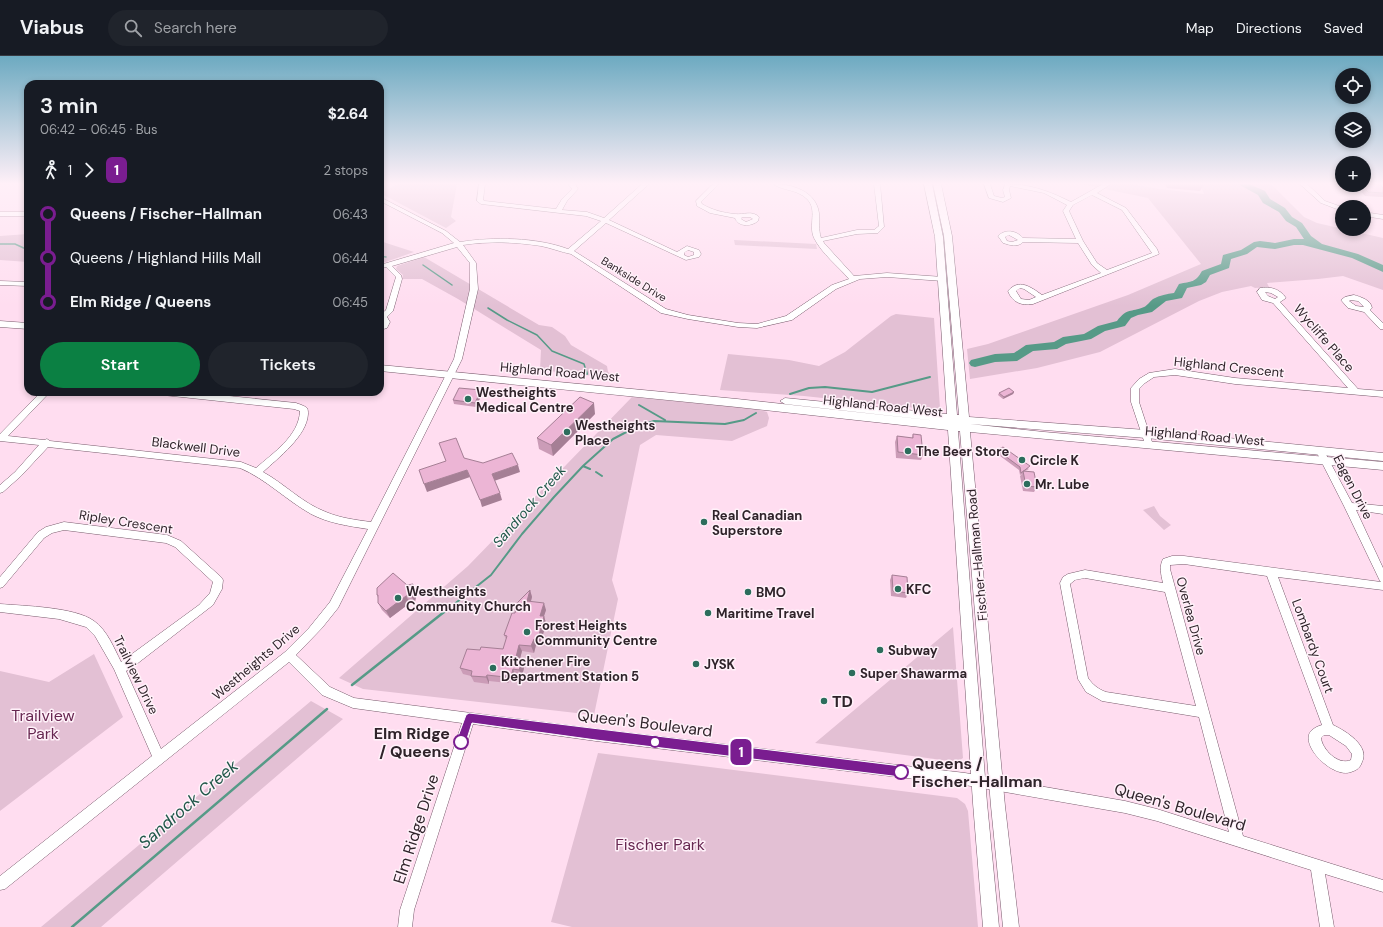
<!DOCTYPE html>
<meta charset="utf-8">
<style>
body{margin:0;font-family:"DM Sans",sans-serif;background:#20242c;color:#f1f3f6;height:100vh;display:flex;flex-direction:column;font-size:15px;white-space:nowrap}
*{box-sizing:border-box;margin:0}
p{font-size:13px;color:#9ea1a6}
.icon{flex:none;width:22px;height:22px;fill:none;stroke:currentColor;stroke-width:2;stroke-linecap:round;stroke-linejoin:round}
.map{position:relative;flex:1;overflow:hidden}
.details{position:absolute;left:24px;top:24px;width:360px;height:316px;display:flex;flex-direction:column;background:#171b24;border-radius:12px;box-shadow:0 2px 6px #0003}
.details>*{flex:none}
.badge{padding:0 8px;border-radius:6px;font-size:14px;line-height:26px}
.controls{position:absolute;left:1335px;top:12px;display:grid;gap:8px}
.controls a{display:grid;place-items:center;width:36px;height:36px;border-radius:50%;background:#171b24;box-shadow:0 2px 6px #0003;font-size:20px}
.map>.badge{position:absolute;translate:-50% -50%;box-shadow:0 0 0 2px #fff}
.legs{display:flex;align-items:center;gap:6px;height:44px;padding:0 16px;font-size:13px}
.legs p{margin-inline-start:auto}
.headline{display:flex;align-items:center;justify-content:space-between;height:68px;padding:0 16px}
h1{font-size:22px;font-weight:600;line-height:30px}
.cta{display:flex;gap:8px;margin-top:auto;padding:8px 16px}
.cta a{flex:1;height:46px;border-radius:24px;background:#0b8043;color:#fff;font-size:16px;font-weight:600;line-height:46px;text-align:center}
.cta a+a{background:#20242c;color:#f1f3f6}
ul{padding:0 16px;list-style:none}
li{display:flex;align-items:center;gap:14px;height:44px;font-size:15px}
li i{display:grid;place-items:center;width:6px;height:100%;margin:0 5px;background:currentColor}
li i::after{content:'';width:10px;height:10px;margin:-5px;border:3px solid;border-radius:50%;background:#171b24}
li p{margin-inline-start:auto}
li:first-child i{background:linear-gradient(#0000 50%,currentColor 0)}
li:last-child i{background:linear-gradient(currentColor 50%,#0000 0)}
header{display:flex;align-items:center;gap:24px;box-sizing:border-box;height:56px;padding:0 20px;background:#171b24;border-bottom:1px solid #363941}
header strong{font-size:19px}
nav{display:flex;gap:22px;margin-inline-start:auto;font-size:14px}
.search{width:280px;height:36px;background:#20242c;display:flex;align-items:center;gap:10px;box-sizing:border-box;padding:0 14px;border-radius:22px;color:#9ea1a6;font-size:15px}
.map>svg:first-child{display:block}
</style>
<header>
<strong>Viabus</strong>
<div class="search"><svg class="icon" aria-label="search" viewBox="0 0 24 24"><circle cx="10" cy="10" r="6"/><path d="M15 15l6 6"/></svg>Search here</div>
<nav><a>Map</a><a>Directions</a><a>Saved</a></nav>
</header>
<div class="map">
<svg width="1383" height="871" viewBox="0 0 1383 871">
<rect width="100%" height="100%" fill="#ffddf0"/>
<path fill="#e3c0d4" d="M398 128H457L451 161 456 165 446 172 380 137Z
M1081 128H1132L1159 133 1204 138 1200 128H1271L1304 161 1317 167 1383 182V234L1343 220 1318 223 1267 227 1269 231 1255 232 1251 230 1222 236 1199 245 1100 296 1037 312 970 323 967 293 988 288 1128 239 1201 208 1148 142Z
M28 178V206L0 204V180Z
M734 184 816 188 817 193 735 189Z
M380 185 414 196 380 208Z
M424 201 539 269 552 271 565 280 571 289 607 310 608 316 613 320V322L540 314 541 294 458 243 422 223H402L403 219 396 213 397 210Z
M896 258 934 262 940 352 935 354 804 340 720 334 728 298 789 304 819 310 845 296 891 260Z
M632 341 756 353 767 356 769 362 767 370 732 385 656 379 640 389 612 524 618 543 594 659 363 633 339 622 468 510Z
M1154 450 1160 460 1171 469 1164 474 1143 454Z
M953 571 963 702 957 706 815 687Z
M94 598 123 661 0 755V615L49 626Z
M311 645 343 663 101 871H41Z
M598 697 957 742 965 748 968 755 978 871H572L551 866Z"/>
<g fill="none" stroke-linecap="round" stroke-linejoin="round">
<path stroke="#569a87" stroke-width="1.5" d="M0 188H15L28 194
M380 200 386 201
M423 209 452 229
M488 252 507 264 537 279 552 295 584 308 586 315"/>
<path stroke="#569a87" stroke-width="2" d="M586 314 587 318
M790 338 809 332 825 331 872 336 930 321
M639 349 665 364
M583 410 590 413
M596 416 602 420
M443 557 491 519 522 478 554 441 583 410 613 383 636 371 654 365 725 368 744 364 756 357"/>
<path stroke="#569a87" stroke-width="2.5" d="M352 629 444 556
M72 871 327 653"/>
<path fill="#569a87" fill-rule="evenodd" d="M1238 128H1249L1265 135 1270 143 1285 152 1292 161 1302 167 1311 180 1322 188 1358 198 1383 209V216L1352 202 1303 189H1294L1275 193 1257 191 1247 198 1231 203 1229 212 1210 219 1206 226 1201 229 1187 232 1182 242 1166 245 1152 256 1138 259 1131 262 1125 270 1105 275 1091 283 1066 288 1057 293 1033 295 1017 305 995 306 975 311 971 310 969 307 971 304 995 298 1014 297 1026 289 1054 286 1063 281 1084 278 1098 270 1117 265C1128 251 1130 257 1144 251 1147 250 1150 245 1153 243 1160 239 1167 238 1174 237L1179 228C1192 225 1195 227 1202 215L1221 208 1223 199 1241 194 1254 186 1260 185 1275 187 1294 183H1304L1296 171 1286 165 1279 156 1263 147 1258 139Z"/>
<g stroke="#785b6c" stroke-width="1">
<path id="minor" d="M479 128H485L483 144 485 145 556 153 562 143 572 133 568 128H575L578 133 567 145 562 154 587 156 604 162 642 128H649L609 164 677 196 687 190 699 194 701 198 699 201 686 204 606 167 574 195 666 253 688 259 738 267 757 268 786 260 832 229 849 223C838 210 822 198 814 182 808 169 818 154 807 143 797 133 783 135 773 128 792 128 816 135 819 157 820 165 818 173 821 182L857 174H874L879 170 874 128H880L884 171 878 177 857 178 823 185 824 187 854 220 887 217 943 221 946 223 943 225 887 221 860 223 836 233 792 264 757 272 738 271 688 263 661 257 571 198C561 196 551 192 541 190 516 186 488 185 463 189L476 207 478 233 462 303 338 552 322 572 296 599 330 631 354 642 596 673 965 717 1125 745 1157 753 1229 776 1199 661 1102 645 1086 636 1078 623 1060 527 1063 521 1068 518 1085 514 1163 527C1161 518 1159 511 1163 503L1172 500H1184L1381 526 1380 525 1344 450 1316 395 1320 392 1323 393 1352 447 1383 450V458L1356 454 1383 512V534L1278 521 1333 669C1346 675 1370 690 1362 706 1360 712 1357 714 1351 716 1333 723 1299 689 1311 675 1314 672 1318 670 1322 669L1267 520 1184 508 1170 509V513L1243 780 1383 824V836L1325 818 1334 871H1320L1311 814 1157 765 1125 757 965 729 596 685 473 668 414 854 412 871H398L400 854 462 667 353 652 322 639 289 606 5 833 0 834V820L152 700 114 613 95 580 86 571 59 563 0 556V548C24 550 75 551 94 565 107 574 114 592 121 606L199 549 210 537 213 526 175 491 166 487 64 474 52 477 44 482 3 531 0 532V521L38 476 46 471 64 466 167 479 181 485 221 521 223 524 222 533 213 549 138 607 126 615 161 693 285 596 309 572 330 546 368 473C348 470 328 467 311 458 286 444 266 423 240 412L48 391 21 420 3 436 0 437V429L15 416 39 389 0 385V378L41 336H50L8 380 44 384 47 383 50 385 241 406 256 412C273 397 299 380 300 355L294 353 163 339 159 336H190L296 347C299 348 305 350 307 352 308 354 308 356 308 358 307 380 278 402 263 416 285 428 302 447 326 456 340 462 356 464 371 466L454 303 470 233V207L457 191 392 210 401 219 402 223 393 255 387 261 390 266 387 272 380 274V269L382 266 380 263V259L386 254 396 221 386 211 380 213V209L454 187 442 177 380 145V141L446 175 460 186C493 181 536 181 568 193L601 165 586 160 481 148 477 145ZM688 194 694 196V199L688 201 684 199V197ZM1085 522 1165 536 1196 650 1106 636C1098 633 1093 629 1088 622L1070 528 1075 524ZM1324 679H1329L1346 690 1352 698 1351 704C1338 710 1322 693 1321 682Z
M713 128H719L701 146 702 148C712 154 724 157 735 158 744 159 752 154 759 161L758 165C751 171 738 171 735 162L710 157 697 150 696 145ZM742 161H750L753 163 746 166 741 163Z
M984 128H990L994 140 1002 142 1005 141 1003 134 1005 128C1030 128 1049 135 1071 146L1103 128H1111L1097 137 1126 152 1157 193 1159 198 1033 248C1021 250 1012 246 1008 235 1019 222 1031 231 1042 239L1101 217 1092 209 1078 187 1023 186C1017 192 1010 189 1003 187L998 180C1005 173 1016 174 1023 182L1076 183 1063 155 1067 149 1044 137 1010 130 1009 134 1011 142 1003 146 989 142ZM1092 139 1122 154 1152 197 1107 214 1097 207 1083 185 1069 155 1073 149ZM1009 179 1018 184 1012 186 1007 185 1005 181ZM1020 232 1024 233 1036 241 1029 244 1021 243 1016 235Z
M1300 128H1307L1325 145 1342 151V155L1321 147Z
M0 156H28V160H0Z
M1364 156 1383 159V163L1364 160Z
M0 225 28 226V230L0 229Z
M1260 232C1270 230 1280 233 1286 242L1280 246 1358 333 1383 335V341L1235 328 1175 319 1154 321 1145 327 1139 333V346L1153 389 1152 391H1146L1131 346V332L1139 323 1149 317 1175 313 1235 322 1348 332 1273 247 1262 244 1257 236ZM1265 236 1271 237 1278 241 1275 243 1268 240Z
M1354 239C1361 241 1371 244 1372 252L1370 254 1383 267V273H1380L1364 256 1348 252 1341 244 1345 241ZM1350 244 1358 245 1364 251 1356 250 1349 245Z"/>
</g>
<g stroke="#785b6c" stroke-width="1">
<path id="major" d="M924 128H932L943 181 957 359H959L944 180 933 128H941L952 180 969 361 1146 374 1383 397V405L1146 382 970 368 1044 376 1383 406V414L970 376 1005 750 1019 871H1003L991 750 960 375H958L987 747 999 871H983L973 747 948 374 737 351 380 315V309L737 343 947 366 785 348 780 345 785 342 947 358 935 181Z
M0 265 28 267V273L0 271Z"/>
</g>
<use href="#minor" fill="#fff" fill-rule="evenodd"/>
<use href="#major" fill="#fff" fill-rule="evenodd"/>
</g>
<path fill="#cb9cb7" d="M1165 128H1204L1200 135 1167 132Z
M1356 129H1364L1383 132V141L1365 140Z
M1014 336 1013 338 1003 343 998 339 999 337Z
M482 338 476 351 454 348 453 344Z
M595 358 553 400 539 393 537 382Z
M913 378 923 399 921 404 896 402 895 386 897 380 912 382Z
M997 394 1029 413 1025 415 1037 431 1034 436 1023 435 1020 420 1022 418 1020 419 1019 414 996 397Z
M892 519 908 537 906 542 891 540 890 524Z
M407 529 417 535 415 546 410 547 390 562 382 554 378 547V542L377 539Z
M530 534 532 541 531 545 546 554 544 560 546 567 540 590 536 589 534 597 522 595 519 605 522 606 524 612 522 620 515 619 513 626 509 625 508 627 489 625V628L474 626 471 620 463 618 460 612 480 594 503 593 506 583 504 579 515 557Z"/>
<path fill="#a57f95" d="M481 334 482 338 476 351 475 347Z
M1014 336 1013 338 1003 343 1004 341Z
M594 347 595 358 553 400 551 389Z
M518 409 520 416 494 425 492 418Z
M467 414 470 421 427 436 424 428Z
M500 437 502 444 482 451 480 444Z
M413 528 417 535 415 546 411 540Z
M530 534 532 541 529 552 527 545Z
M406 540 410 547 390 562 386 555Z
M544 547 546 554 542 566 540 560Z
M544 560 546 567 540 590 538 583Z
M534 583 536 589 534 597 531 590Z
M519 589 522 595 518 611 515 605Z
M522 606 524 612 522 620 519 614Z
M513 613 515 619 513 626 511 620Z
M487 619 489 625V628L486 621Z
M506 619 509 625 508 627 505 621Z"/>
<path fill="#ecb5d5" stroke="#a57f95" d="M1364 128H1380L1383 132V137L1368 136 1361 129H1364Z
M459 332 481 334 475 347 453 344Z
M1009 332 1014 336 1004 341 999 337Z
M580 341 594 347 551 389 537 382Z
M913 378 921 379 923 399 898 396 897 380 913 382Z
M456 382 464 402 483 407 512 397 518 409 492 418 500 437 480 444 467 414 424 428 419 414 446 405 439 387Z
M1003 391 1030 410 1021 417 1020 411 997 394Z
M1023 415 1034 416 1037 431 1026 430Z
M393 517 407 529 413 528 411 540H406L386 555 378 547V539H377V532Z
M892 519 907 521 908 537 893 535Z
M530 534 527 545 544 547 540 560H544L538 583H534L531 590 519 589 515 605 522 606 519 614 513 613 511 620 506 619 505 621 487 619 486 621 471 620 472 615 460 612 467 593 480 594 481 591 503 593 507 580 504 579 512 557H515L518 546Z"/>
<linearGradient id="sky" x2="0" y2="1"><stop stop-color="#6daac1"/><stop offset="0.51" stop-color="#fff0f8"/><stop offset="1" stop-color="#fff0f8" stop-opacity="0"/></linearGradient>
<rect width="1383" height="250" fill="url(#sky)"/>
<path fill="#7a1d90" stroke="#fff" d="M469 657 901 710 905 712 906 716 905 719 901 721 596 684 472 667 465 689 461 691 458 689 456 686 466 659Z"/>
<g fill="#2c6d5c" stroke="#fff1f9" stroke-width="1.5">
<circle cx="468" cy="343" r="4"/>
<circle cx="567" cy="376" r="4"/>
<circle cx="908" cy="395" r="4"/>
<circle cx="1022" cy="404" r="4"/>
<circle cx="1027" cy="428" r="4"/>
<circle cx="704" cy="466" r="4"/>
<circle cx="898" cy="533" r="4"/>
<circle cx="748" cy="536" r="4"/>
<circle cx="398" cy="542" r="4"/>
<circle cx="708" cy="557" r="4"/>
<circle cx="527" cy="576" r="4"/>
<circle cx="880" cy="594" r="4"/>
<circle cx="696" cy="608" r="4"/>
<circle cx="493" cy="612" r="4"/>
<circle cx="852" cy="617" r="4"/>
<circle cx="824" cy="645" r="4"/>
</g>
<g fill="#fff" stroke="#7a1d90" stroke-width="2">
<circle cx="461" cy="686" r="7"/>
<circle cx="655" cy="686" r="5"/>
<circle cx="901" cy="716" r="7"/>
</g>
<g text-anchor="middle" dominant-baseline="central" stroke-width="3" stroke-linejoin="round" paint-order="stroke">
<g font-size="11" fill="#2f232a" stroke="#fff1f9">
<text transform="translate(634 223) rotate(32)">Bankside Drive</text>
</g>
<g font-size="13" fill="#2f232a" stroke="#fff1f9">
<text transform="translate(1324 282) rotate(49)">Wycliffe Place</text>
<text transform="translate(1229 311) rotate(6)">Highland Crescent</text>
<text transform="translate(560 316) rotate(5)">Highland Road West</text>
<text transform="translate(883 350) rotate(6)">Highland Road West</text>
<text transform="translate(1205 380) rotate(5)">Highland Road West</text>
<text transform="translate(196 391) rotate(7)">Blackwell Drive</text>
<text transform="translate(1353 431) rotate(63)">Eagen Drive</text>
<text transform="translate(126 466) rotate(9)">Ripley Crescent</text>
<text transform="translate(977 499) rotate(-95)">Fischer-Hallman Road</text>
<text transform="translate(1191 560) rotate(75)">Overlea Drive</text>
<text transform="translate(1313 590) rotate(70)">Lombardy Court</text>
<text transform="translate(256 606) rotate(-40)">Westheights Drive</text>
<text transform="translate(136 619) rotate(64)">Trailview Drive</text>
</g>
<g font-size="13" font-weight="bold" fill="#2f232a" stroke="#fff1f9" text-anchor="start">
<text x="476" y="336">Westheights<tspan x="476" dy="15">Medical Centre</tspan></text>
<text x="575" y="369">Westheights<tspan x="575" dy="15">Place</tspan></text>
<text x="916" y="395">The Beer Store</text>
<text x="1030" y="404">Circle K</text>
<text x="1035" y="428">Mr. Lube</text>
<text x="712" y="459">Real Canadian<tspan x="712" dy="15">Superstore</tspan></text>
<text x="906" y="533">KFC</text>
<text x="406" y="535">Westheights<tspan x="406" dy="15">Community Church</tspan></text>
<text x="756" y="536">BMO</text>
<text x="716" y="557">Maritime Travel</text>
<text x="535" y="569">Forest Heights<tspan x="535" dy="15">Community Centre</tspan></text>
<text x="888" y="594">Subway</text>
<text x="501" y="605">Kitchener Fire<tspan x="501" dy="15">Department Station 5</tspan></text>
<text x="704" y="608">JYSK</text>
<text x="860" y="617">Super Shawarma</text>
</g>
<g font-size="14" font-style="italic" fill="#21584a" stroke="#fff1f9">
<text transform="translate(529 450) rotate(-49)">Sandrock Creek</text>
</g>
<g font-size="16" font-weight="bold" fill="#2f232a" stroke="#fff1f9" text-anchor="start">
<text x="832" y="645">TD</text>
</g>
<g font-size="16" fill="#672751" stroke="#fff1f9">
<text x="43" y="659">Trailview<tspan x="43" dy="18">Park</tspan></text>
<text x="660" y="788">Fischer Park</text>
</g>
<g font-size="16" fill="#2f232a" stroke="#fff1f9">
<text transform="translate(645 667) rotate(7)">Queen's Boulevard</text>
<text transform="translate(1180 751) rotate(16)">Queen's Boulevard</text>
<text transform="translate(416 773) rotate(-72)">Elm Ridge Drive</text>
</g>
<g font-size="16" font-weight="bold" fill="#2f232a" stroke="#fff1f9" text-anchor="end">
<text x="450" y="677">Elm Ridge<tspan x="450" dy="18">/ Queens</tspan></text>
<text x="912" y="707" text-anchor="start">Queens /<tspan x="912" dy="18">Fischer-Hallman</tspan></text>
</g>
<g font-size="17" font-style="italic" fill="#21584a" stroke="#fff1f9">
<text transform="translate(188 748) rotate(-41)">Sandrock Creek</text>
</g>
</g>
</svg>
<div class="controls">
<a><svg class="icon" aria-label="locate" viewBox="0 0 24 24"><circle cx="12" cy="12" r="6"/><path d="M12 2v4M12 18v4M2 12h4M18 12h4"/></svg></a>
<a><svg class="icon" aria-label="layers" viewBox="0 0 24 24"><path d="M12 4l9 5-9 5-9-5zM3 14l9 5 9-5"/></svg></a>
<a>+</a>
<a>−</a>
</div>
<b class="badge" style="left:741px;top:696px;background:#7a1d90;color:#fff">1</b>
<section class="details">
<div class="headline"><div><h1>3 min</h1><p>06:42 – 06:45 · Bus</p></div><b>$2.64</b></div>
<div class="legs"><svg class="icon" aria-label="walk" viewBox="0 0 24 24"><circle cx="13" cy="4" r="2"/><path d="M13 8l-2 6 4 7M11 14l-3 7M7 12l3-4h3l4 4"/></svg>1<svg class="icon" aria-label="forward" viewBox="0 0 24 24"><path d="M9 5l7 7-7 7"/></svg><b class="badge" style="background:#7a1d90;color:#fff">1</b><p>2 stops</p></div>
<ul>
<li><i style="color:#7a1d90"></i><b>Queens / Fischer-Hallman</b><p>06:43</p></li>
<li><i style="color:#7a1d90"></i><span>Queens / Highland Hills Mall</span><p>06:44</p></li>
<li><i style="color:#7a1d90"></i><b>Elm Ridge / Queens</b><p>06:45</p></li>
</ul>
<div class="cta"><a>Start</a><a>Tickets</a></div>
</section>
</div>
